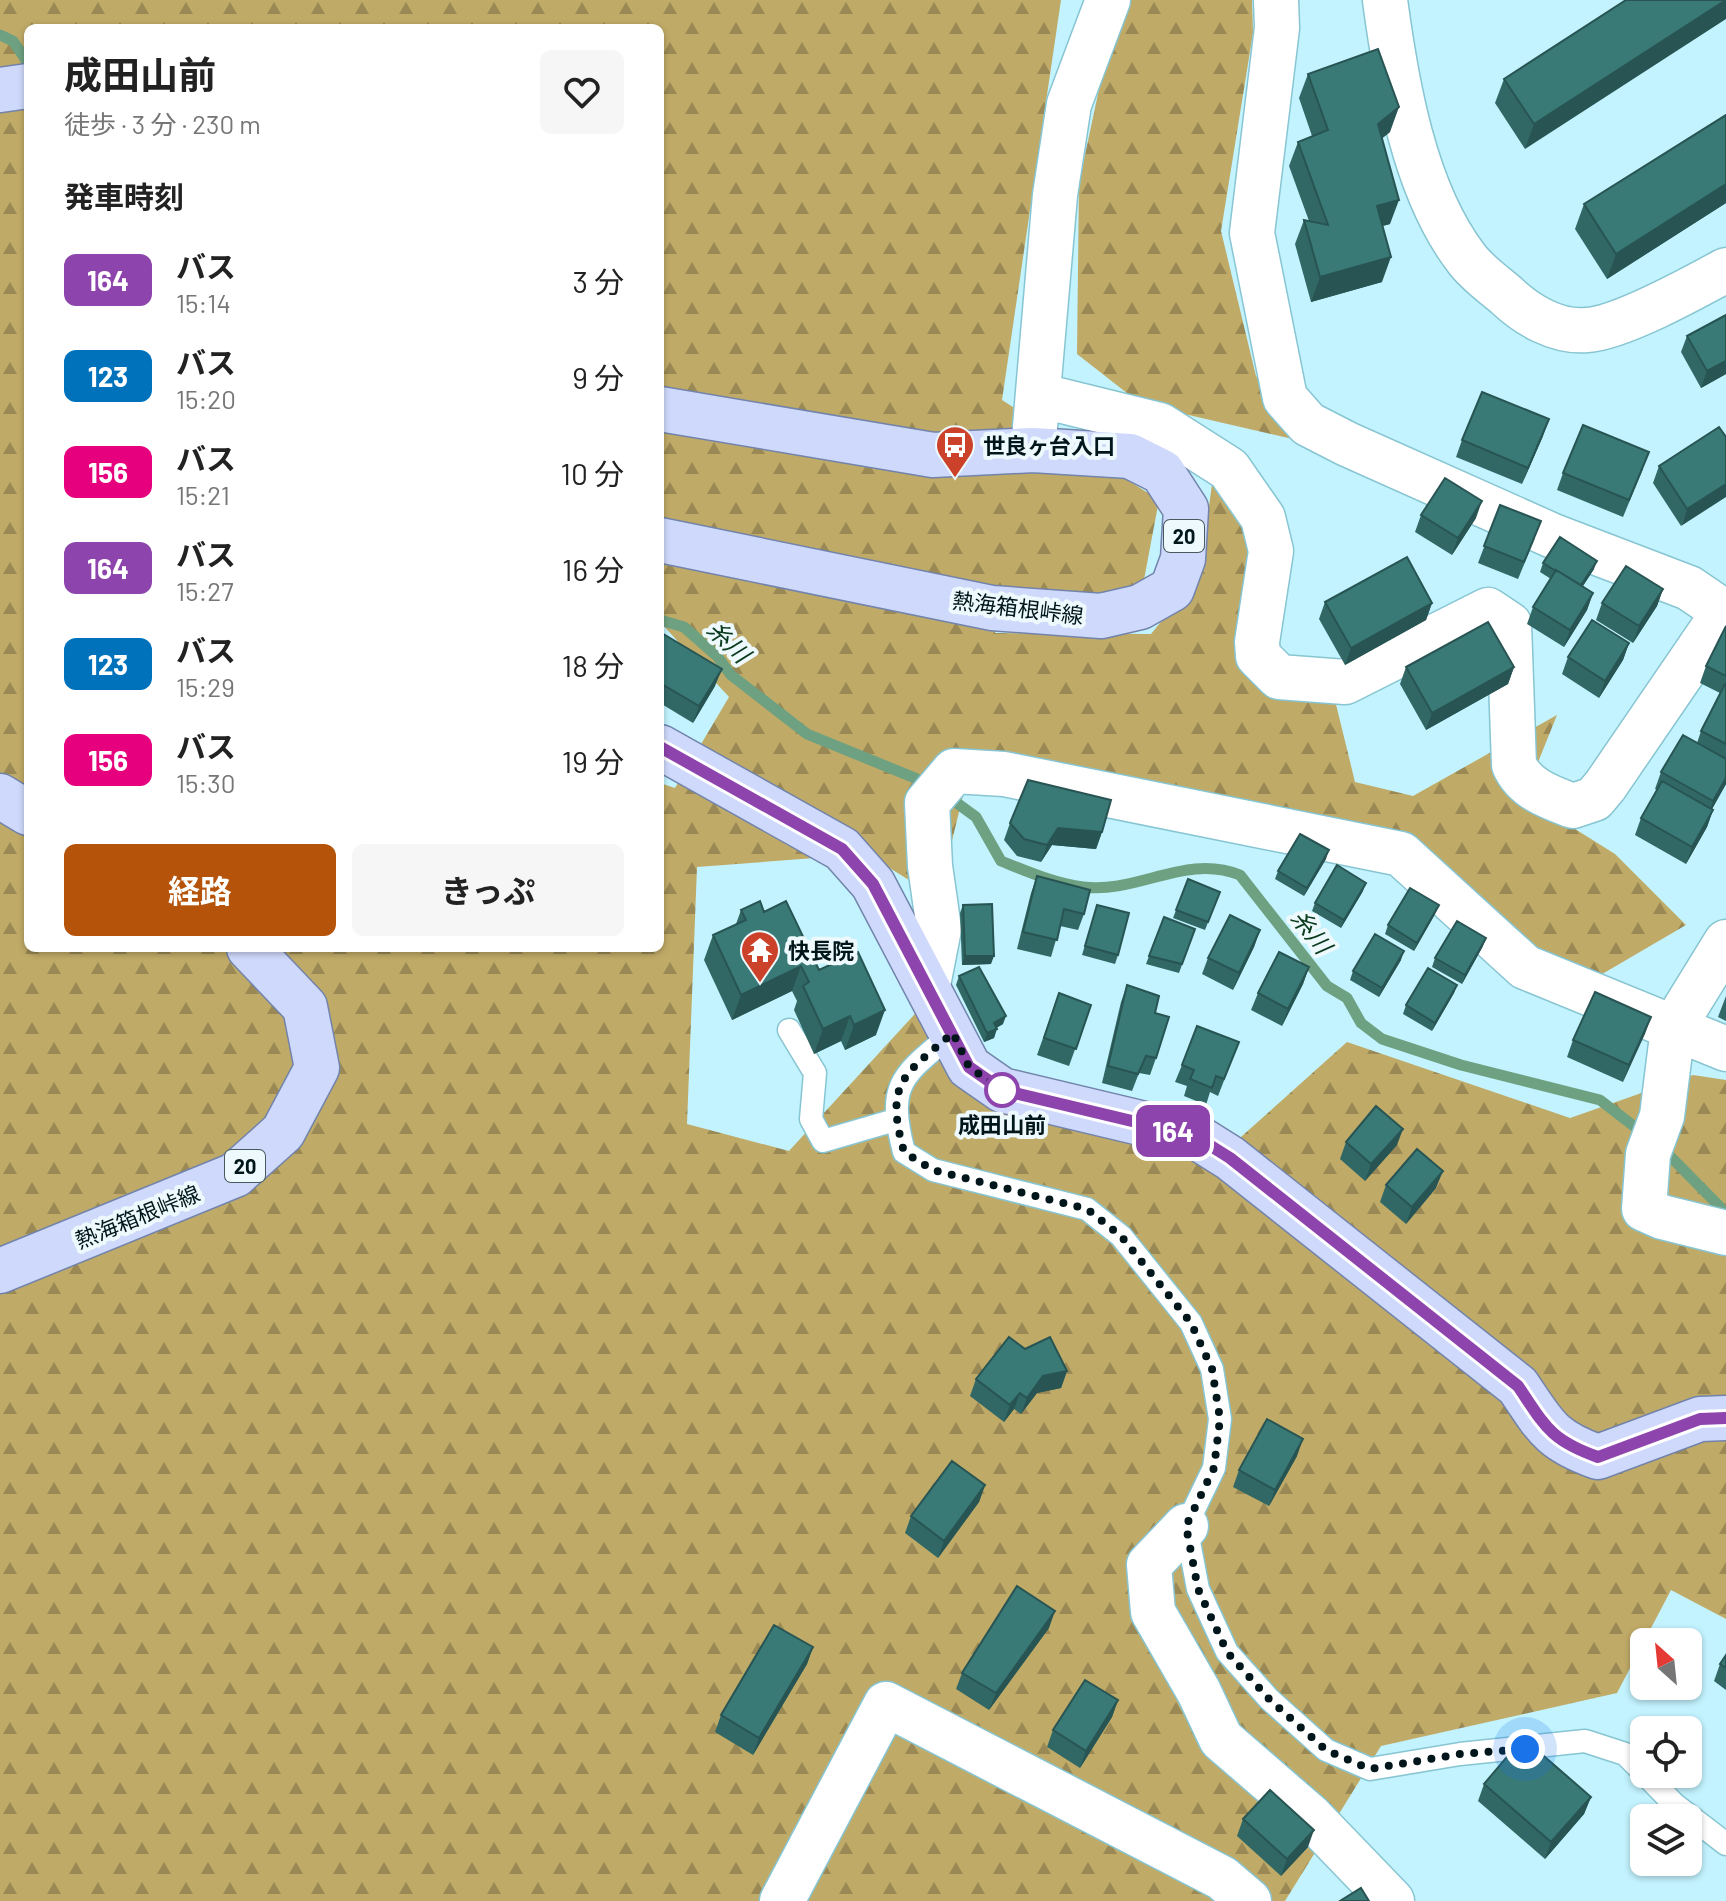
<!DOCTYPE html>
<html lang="ja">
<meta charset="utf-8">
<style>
body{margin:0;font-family:Barlow,"Noto Sans JP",sans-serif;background:#f6f6f6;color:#222;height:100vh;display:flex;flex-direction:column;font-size:30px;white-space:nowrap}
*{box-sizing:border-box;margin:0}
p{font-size:26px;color:#767676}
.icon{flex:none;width:44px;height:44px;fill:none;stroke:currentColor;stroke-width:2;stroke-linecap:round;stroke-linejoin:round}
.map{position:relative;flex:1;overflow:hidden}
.details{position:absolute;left:24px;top:24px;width:640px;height:928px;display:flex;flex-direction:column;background:#fff;border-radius:12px;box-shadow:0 2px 6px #0004}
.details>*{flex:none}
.badge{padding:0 16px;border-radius:12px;font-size:28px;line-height:52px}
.needle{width:52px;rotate:333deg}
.tools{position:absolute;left:1630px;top:1628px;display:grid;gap:16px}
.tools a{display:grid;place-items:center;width:72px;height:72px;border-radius:12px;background:#fff;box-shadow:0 2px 6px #0004;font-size:40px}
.you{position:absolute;width:40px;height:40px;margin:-20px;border:6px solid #fff;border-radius:50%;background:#1a73e8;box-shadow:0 0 0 12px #1a73e833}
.map>.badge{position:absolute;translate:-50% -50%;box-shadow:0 0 0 4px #fff}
h2{padding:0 40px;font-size:30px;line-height:72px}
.round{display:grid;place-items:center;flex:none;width:84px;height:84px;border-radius:12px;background:#f6f6f6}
.overview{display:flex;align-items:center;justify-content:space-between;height:136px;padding:0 40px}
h1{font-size:38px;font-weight:700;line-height:60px}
.cta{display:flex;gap:16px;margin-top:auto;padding:16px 40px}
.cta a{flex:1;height:92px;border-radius:12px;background:#b45309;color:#fff;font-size:32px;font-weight:700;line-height:92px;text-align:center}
.cta a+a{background:#f6f6f6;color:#222}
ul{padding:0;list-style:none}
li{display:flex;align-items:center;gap:24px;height:96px;padding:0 40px}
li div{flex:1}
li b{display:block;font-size:30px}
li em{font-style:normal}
li .badge{min-width:88px;font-weight:700;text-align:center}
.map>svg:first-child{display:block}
</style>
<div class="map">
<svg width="1726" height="1901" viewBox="0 0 1726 1901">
<defs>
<pattern id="forest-firs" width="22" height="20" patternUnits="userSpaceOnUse" patternTransform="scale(2)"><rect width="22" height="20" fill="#c0aa67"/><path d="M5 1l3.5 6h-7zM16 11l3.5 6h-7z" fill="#9a8954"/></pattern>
</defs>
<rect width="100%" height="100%" fill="#c2f3fe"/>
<path fill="url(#forest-firs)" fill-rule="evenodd" d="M0 0H1061L1002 400 1159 500 1143 585 996 623 995 633 1151 634 1200 574 1212 484 1249 531 1267 689 1332 688 1355 782 1413 796 1557 715 1524 797 1615 854 1686 925 1580 987 1424 888 1310 827 970 767 938 898 867 854 697 867 687 1124 789 1151 947 979 956 1080 1223 1153 1347 1042 1570 1118 1693 1075 1726 1080V1619L1671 1590 1617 1693 1381 1746 1285 1901H0ZM28 28H660V622L729 697 675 788 660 783V948H28Z
M1118 0H1252L1253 33 1221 231 1256 376 1310 443 1141 404 1077 354 1079 183Z"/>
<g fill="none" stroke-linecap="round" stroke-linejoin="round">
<path stroke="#6ea181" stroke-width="11" d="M0 35 13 41 28 63
M660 620 684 627 717 656 731 675 807 734 932 785
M950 798 976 817 1001 861C1026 871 1056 884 1083 887 1138 894 1186 853 1240 875L1327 986 1347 998 1361 1023 1382 1039 1461 1065 1600 1100 1644 1134
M1663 1149 1726 1213"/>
<g stroke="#87c5d2" stroke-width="25">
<path id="service" d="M789 1030 815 1073 811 1119 823 1141 895 1120
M953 1033C902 1076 886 1083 904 1152L933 1170 1087 1209 1121 1236 1191 1323 1212 1369 1220 1419 1214 1468 1186 1526 1198 1589 1227 1652 1269 1699 1326 1750 1370 1769 1460 1754 1585 1741 1625 1754 1644 1773
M1645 1774 1674 1804 1726 1844"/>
</g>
<g stroke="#87c5d2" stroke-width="47">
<path id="minor" d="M1276 0 1277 28 1252 233 1285 398 1308 424 1347 444 1553 536 1689 588 1726 613
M1385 0C1396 82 1414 190 1466 258 1476 272 1493 284 1506 295 1527 315 1557 333 1587 330 1621 328 1695 287 1726 270
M1038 395 1160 425 1229 469 1263 518 1271 551 1257 642 1258 656 1279 677 1345 682 1488 610 1509 624 1514 765C1525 789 1549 797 1573 806L1594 799 1605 786 1724 612
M1033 450 1055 195 1069 104 1108 0
M1726 942 1673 1028 1662 1116 1648 1154 1644 1209 1662 1217 1726 1233
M928 985 939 929 930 866 927 803 954 771 1004 774 1401 854 1525 967 1726 1049
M1186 1526 1149 1565 1153 1612 1199 1692 1221 1739 1311 1817 1392 1901
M782 1901 886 1704 1222 1878 1249 1901"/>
</g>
<g stroke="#7284ab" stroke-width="47">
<path id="primary" d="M0 90 28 86
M660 409 933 455 1033 450 1130 456 1162 472 1186 509 1183 559 1172 589 1140 607 1101 616 992 608 660 540
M660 747 842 849 873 884 969 1067 1002 1090 1195 1136 1230 1158 1518 1386C1545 1426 1550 1440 1598 1457L1700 1419 1726 1418
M0 796 28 813
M0 1271 235 1175 283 1132 317 1068 305 1007 249 948"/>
</g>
<use href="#service" stroke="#fff" stroke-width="22"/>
<use href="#minor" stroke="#fff" stroke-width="44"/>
<use href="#primary" stroke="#cfd9fb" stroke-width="44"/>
</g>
<path fill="#316865" d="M1626 0 1525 149 1495 103 1504 79Z
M1308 74 1390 132 1382 138 1390 224 1382 226V282L1311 302 1295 244 1304 220 1309 221 1289 166 1298 142 1312 136 1299 98Z
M1726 115V203L1607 279 1575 229 1584 204Z
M1726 315V374L1701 388 1681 352 1687 336Z
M1719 427 1681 526 1653 483 1659 466Z
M1543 436 1522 484 1456 457 1462 440Z
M1643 469 1623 517 1557 490 1563 473Z
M1500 505 1535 538 1518 579 1478 563Z
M1421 515 1476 518 1452 555 1415 532Z
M1543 563 1594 569 1583 586 1593 593 1587 610 1564 647 1527 624 1533 607 1551 579 1540 572Z
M1663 589 1657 606 1633 643 1596 620 1602 603Z
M1325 602 1432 603 1426 620 1345 665 1319 619Z
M1726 626V784L1712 809 1713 810 1707 827 1686 864 1635 835 1641 818 1657 790 1655 789 1661 772 1697 743 1701 731 1720 693 1700 683 1706 666Z
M660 632 715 686 693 723 660 703Z
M1629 643 1623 660 1599 698 1562 674 1568 657Z
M1406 667H1514L1508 684 1426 730 1400 684Z
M1010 823 1102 832 1096 849 1052 845 1041 862 1017 856 1004 840Z
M1326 859 1304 896 1275 879 1278 871Z
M1037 876 1084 914 1078 930 1060 926 1051 957 1017 949 1031 893Z
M1188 879 1220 892 1205 930 1173 918Z
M1363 891 1341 928 1312 911 1315 903Z
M963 905 991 964 962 965 960 913Z
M1097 905 1118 955 1115 964 1082 955Z
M741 910 764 912 876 1035 845 1050 841 1041 814 1054 794 1010 797 1001 792 991 732 1020 704 960 713 935 736 924Z
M1435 914 1414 951 1385 934 1388 925Z
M1164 917 1195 929 1179 973 1146 964Z
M1260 930 1254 947 1233 990 1202 974 1208 958Z
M1483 946 1462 984 1432 967 1435 958Z
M1401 960 1379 997 1350 980 1353 971Z
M1309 967 1303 984 1282 1026 1251 1010 1258 993Z
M959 976 1003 1024 996 1028 994 1038 984 1042 956 985Z
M1127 985 1155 1013 1156 1058 1150 1075 1139 1073 1132 1091 1102 1083 1121 1002Z
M1457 985 1454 993 1432 1031 1403 1014 1406 1005Z
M1059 993 1091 1005 1069 1066 1037 1055Z
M1726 996V1021L1718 1017Z
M1651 1017 1623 1082 1567 1057 1573 1040Z
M1239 1042 1218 1096 1210 1092 1206 1105 1184 1096 1187 1086 1175 1082 1182 1065Z
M1346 1142 1397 1145 1365 1181 1340 1159Z
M1386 1185 1436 1188 1406 1224 1380 1202Z
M1025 1349 1067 1371 1061 1388 1037 1393 1021 1414 1014 1409 1004 1422 970 1396 976 1379Z
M1297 1456 1269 1506 1233 1487 1239 1470Z
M985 1485 979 1502 938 1558 905 1533 911 1516Z
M1049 1628 989 1710 956 1689 962 1673Z
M813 1647 807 1664 753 1755 715 1732 721 1715Z
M1726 1655V1690L1714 1681 1720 1664Z
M1118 1700 1112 1717 1080 1768 1047 1747 1053 1730Z
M1484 1784 1591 1797 1584 1814 1545 1859 1478 1801Z
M1243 1819 1308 1847 1281 1876 1237 1836Z"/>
<path fill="#285553" d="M1726 0V19L1525 149 1534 124Z
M1399 107 1390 132 1369 149 1378 124Z
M1726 184V203L1607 279 1616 254Z
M1399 200 1390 224 1368 230 1377 206Z
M1391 257 1382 282 1311 302 1320 277Z
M1726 361V374L1701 388 1707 371Z
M1549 419 1543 436 1522 484 1528 468Z
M1726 484V497L1681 526 1687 509Z
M1482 501 1476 518 1452 555 1458 538Z
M1597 561 1594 569 1577 595 1580 587Z
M1663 589 1657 606 1633 643 1639 626Z
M1593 593 1587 610 1564 647 1570 630Z
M1432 603 1426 620 1345 665 1351 648Z
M1629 643 1623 660 1599 698 1605 681Z
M1514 667 1508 684 1426 730 1432 713Z
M722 669 715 686 693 723 699 706Z
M1726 778V784L1707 818 1713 801Z
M1713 810 1707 827 1686 864 1692 847Z
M1058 828 1102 832 1096 849 1052 845 1041 862 1047 845Z
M1329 850 1326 859 1304 896 1307 888Z
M1366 883 1363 891 1341 928 1344 920Z
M1439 905 1435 914 1414 951 1417 943Z
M1260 930 1254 947 1233 990 1239 973Z
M1486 938 1483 946 1462 984 1465 975Z
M1404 951 1401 960 1379 997 1382 988Z
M965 956H994L991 964 962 965Z
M801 966 792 991 732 1020 741 995Z
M1309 967 1303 984 1282 1026 1288 1009Z
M1457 985 1454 993 1432 1031 1435 1023Z
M885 1010 876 1035 845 1050 854 1025Z
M850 1016 841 1041 814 1054 823 1029Z
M1006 1016 1003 1024 991 1031 994 1023Z
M1651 1017 1645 1034 1623 1082 1629 1065Z
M997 1029 994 1038 984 1042 987 1033Z
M1403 1129 1397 1145 1365 1181 1371 1164Z
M1443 1171 1436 1188 1406 1224 1412 1207Z
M1067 1371 1061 1388 1037 1393 1021 1414 1027 1398 1043 1376Z
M1020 1393 1014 1409 1004 1422 1010 1405Z
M1303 1439 1297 1456 1269 1506 1275 1490Z
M985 1485 979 1502 938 1558 944 1541Z
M1055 1611 1049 1628 989 1710 996 1693Z
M813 1647 807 1664 753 1755 759 1738Z
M1118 1700 1112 1717 1080 1768 1086 1751Z
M1591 1797 1584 1814 1545 1859 1551 1842Z
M1314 1830 1308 1847 1281 1876 1287 1859Z"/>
<path fill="#397976" stroke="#285553" stroke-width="2" d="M1626 0H1726L1534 124 1504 79Z
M1378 49 1399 107 1378 124 1399 200 1377 206 1391 257 1320 277 1304 220 1328 225 1298 142 1328 130 1308 74Z
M1726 115V184L1616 254 1584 204Z
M1726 315V361L1707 371 1687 336Z
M1482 392 1549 419 1528 468 1462 440Z
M1583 425 1649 452 1629 500 1563 473Z
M1719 427 1726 437V484L1687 509 1659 466Z
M1445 478 1482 501 1458 538 1421 515Z
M1500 505 1541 521 1524 562 1484 546Z
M1560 537 1597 561 1581 585 1556 570V571L1543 563Z
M1407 557 1432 603 1351 648 1325 602Z
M1626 566 1663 589 1639 626 1602 603Z
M1556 570 1593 593 1570 630 1533 607Z
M1592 620 1629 643 1605 681 1568 657Z
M1488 622 1514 667 1432 713 1406 667Z
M1726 626V676L1706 666Z
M660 632 722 669 699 706 660 683Z
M1725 684H1726V744L1701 731Z
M1683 735 1726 759V778L1713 801 1661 772Z
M1028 780 1111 800 1102 832 1058 828 1047 845 1024 839 1010 823Z
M1662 781 1713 810 1692 847 1641 818Z
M1300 834 1329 850 1307 888 1278 871Z
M1337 865 1366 883 1344 920 1315 903Z
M1037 876 1090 890 1084 914 1064 909 1057 940 1023 932Z
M1188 879 1220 892 1208 922 1176 910Z
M1410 888 1439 905 1417 943 1388 925Z
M760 901 764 912 786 901 819 970 858 952 885 1010 854 1025 850 1016 823 1029 803 986 809 982 801 966 741 995 713 935 746 920 741 910Z
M992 904 994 956H965L963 905Z
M1097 905 1129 913 1118 955 1085 946Z
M1230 915 1260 930 1239 973 1208 958Z
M1164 917 1195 929 1182 964 1149 956Z
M1457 921 1486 938 1465 975 1435 958Z
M1375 934 1404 951 1382 988 1353 971Z
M1279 952 1309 967 1288 1009 1258 993Z
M979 967 1006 1016 994 1023 997 1029 987 1033 959 976Z
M1428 968 1457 985 1435 1023 1406 1005Z
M1127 985 1159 996 1155 1013 1169 1017 1156 1058 1146 1056 1138 1074 1108 1066Z
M1595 992 1651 1017 1629 1065 1573 1040Z
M1059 993 1091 1005 1076 1049 1044 1038Z
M1197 1026 1239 1042 1224 1079 1216 1076 1212 1088 1190 1079 1194 1070 1182 1065Z
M1376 1106 1403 1129 1371 1164 1346 1142Z
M1417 1149 1443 1171 1412 1207 1386 1185Z
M1009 1337 1025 1349 1050 1337 1067 1371 1043 1376 1027 1398 1020 1393 1010 1405 976 1379Z
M1267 1419 1303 1439 1275 1490 1239 1470Z
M952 1461 985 1485 944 1541 911 1516Z
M1017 1586 1055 1611 996 1693 962 1673Z
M774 1625 813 1647 759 1738 721 1715Z
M1726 1655V1668L1720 1664Z
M1085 1680 1118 1700 1086 1751 1053 1730Z
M1523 1738 1591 1797 1551 1842 1484 1784Z
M1270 1790 1314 1830 1287 1859 1243 1819Z
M1361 1888 1369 1901H1340Z"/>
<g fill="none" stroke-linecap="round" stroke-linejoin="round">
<g stroke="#fff" stroke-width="18">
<path id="line" d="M660 747 842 849 873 884 969 1067 1002 1090 1195 1136 1230 1158 1518 1386C1545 1426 1550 1440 1598 1457L1700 1419 1726 1418"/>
</g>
<use href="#line" stroke="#8e44ad" stroke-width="12"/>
<path stroke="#00161b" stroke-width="8" stroke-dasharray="0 14.4" d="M1002 1090 969 1067 953 1033C902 1076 885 1083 904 1152L933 1170 1087 1209 1121 1236 1191 1323 1212 1369 1220 1419 1214 1468 1186 1526 1198 1589 1227 1652 1269 1699 1326 1750 1370 1769 1460 1754 1525 1749"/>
</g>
<defs>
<g id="bus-pin" transform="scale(2)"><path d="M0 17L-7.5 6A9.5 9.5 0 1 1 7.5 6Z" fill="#cc4129" stroke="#edf9fc"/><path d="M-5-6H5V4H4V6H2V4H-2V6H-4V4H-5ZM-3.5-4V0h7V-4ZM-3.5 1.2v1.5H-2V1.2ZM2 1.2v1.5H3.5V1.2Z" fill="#fff"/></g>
<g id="temple-pin" transform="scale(2)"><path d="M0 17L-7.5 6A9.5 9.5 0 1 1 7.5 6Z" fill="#cc4129" stroke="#edf9fc"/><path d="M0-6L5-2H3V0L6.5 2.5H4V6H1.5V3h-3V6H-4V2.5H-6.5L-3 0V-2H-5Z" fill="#fff"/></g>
</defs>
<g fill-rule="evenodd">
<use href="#bus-pin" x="955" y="445"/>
<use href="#temple-pin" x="760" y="950"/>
</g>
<circle fill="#fff" stroke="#8e44ad" stroke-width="4" cx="1002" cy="1090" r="16"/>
<g text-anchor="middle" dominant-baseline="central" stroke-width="8" stroke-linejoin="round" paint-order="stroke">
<g fill="#edf9fc" stroke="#475a5e" stroke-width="2">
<rect x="1164" y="520" width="40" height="32" rx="6"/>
<rect x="225" y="1150" width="40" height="32" rx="6"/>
</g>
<g font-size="20" font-weight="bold" fill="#00161b">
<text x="1184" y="536">20</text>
<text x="245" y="1166">20</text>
</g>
<g font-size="22" font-weight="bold" fill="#00161b" stroke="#edf9fc" text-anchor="start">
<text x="983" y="445">世良ヶ台入口</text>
<text x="788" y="950">快長院</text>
</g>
<g font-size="22" fill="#00161b" stroke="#edf9fc">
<text transform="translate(1018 607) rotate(7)">熱海箱根峠線</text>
<text transform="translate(137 1216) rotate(-22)">熱海箱根峠線</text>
</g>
<g font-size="22" font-weight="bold" fill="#00161b" stroke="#edf9fc">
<text x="1002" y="1124">成田山前</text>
</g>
<g font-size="24" font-style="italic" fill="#0b3b1e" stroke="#edf9fc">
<text transform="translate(729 641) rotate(44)">糸川</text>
<text transform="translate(1312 931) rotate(52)">糸川</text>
</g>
</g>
</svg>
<div class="tools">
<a><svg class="needle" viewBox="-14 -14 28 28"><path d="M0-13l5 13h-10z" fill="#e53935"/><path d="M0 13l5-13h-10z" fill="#767676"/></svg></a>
<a><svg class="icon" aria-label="locate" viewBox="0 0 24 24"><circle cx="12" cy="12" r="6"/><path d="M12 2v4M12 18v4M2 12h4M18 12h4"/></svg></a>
<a><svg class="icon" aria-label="layers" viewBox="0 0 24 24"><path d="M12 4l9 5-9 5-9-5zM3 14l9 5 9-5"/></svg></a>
</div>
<div class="you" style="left:1525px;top:1749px"></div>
<b class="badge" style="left:1173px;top:1131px;background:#8e44ad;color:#fff">164</b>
<section class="details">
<div class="overview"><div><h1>成田山前</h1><p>徒歩 · 3 分 · 230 m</p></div><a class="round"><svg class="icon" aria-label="heart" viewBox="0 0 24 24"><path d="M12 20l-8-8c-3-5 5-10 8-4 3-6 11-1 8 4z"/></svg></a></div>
<h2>発車時刻</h2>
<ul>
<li><span class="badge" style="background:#8e44ad;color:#fff">164</span><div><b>バス</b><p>15:14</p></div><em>3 分</em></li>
<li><span class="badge" style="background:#0072bc;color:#fff">123</span><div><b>バス</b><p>15:20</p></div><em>9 分</em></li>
<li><span class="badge" style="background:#e6007e;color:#fff">156</span><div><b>バス</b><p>15:21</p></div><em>10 分</em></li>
<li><span class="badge" style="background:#8e44ad;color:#fff">164</span><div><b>バス</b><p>15:27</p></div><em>16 分</em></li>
<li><span class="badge" style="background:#0072bc;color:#fff">123</span><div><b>バス</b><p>15:29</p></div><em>18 分</em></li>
<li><span class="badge" style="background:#e6007e;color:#fff">156</span><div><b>バス</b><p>15:30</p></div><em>19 分</em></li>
</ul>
<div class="cta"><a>経路</a><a>きっぷ</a></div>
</section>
</div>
